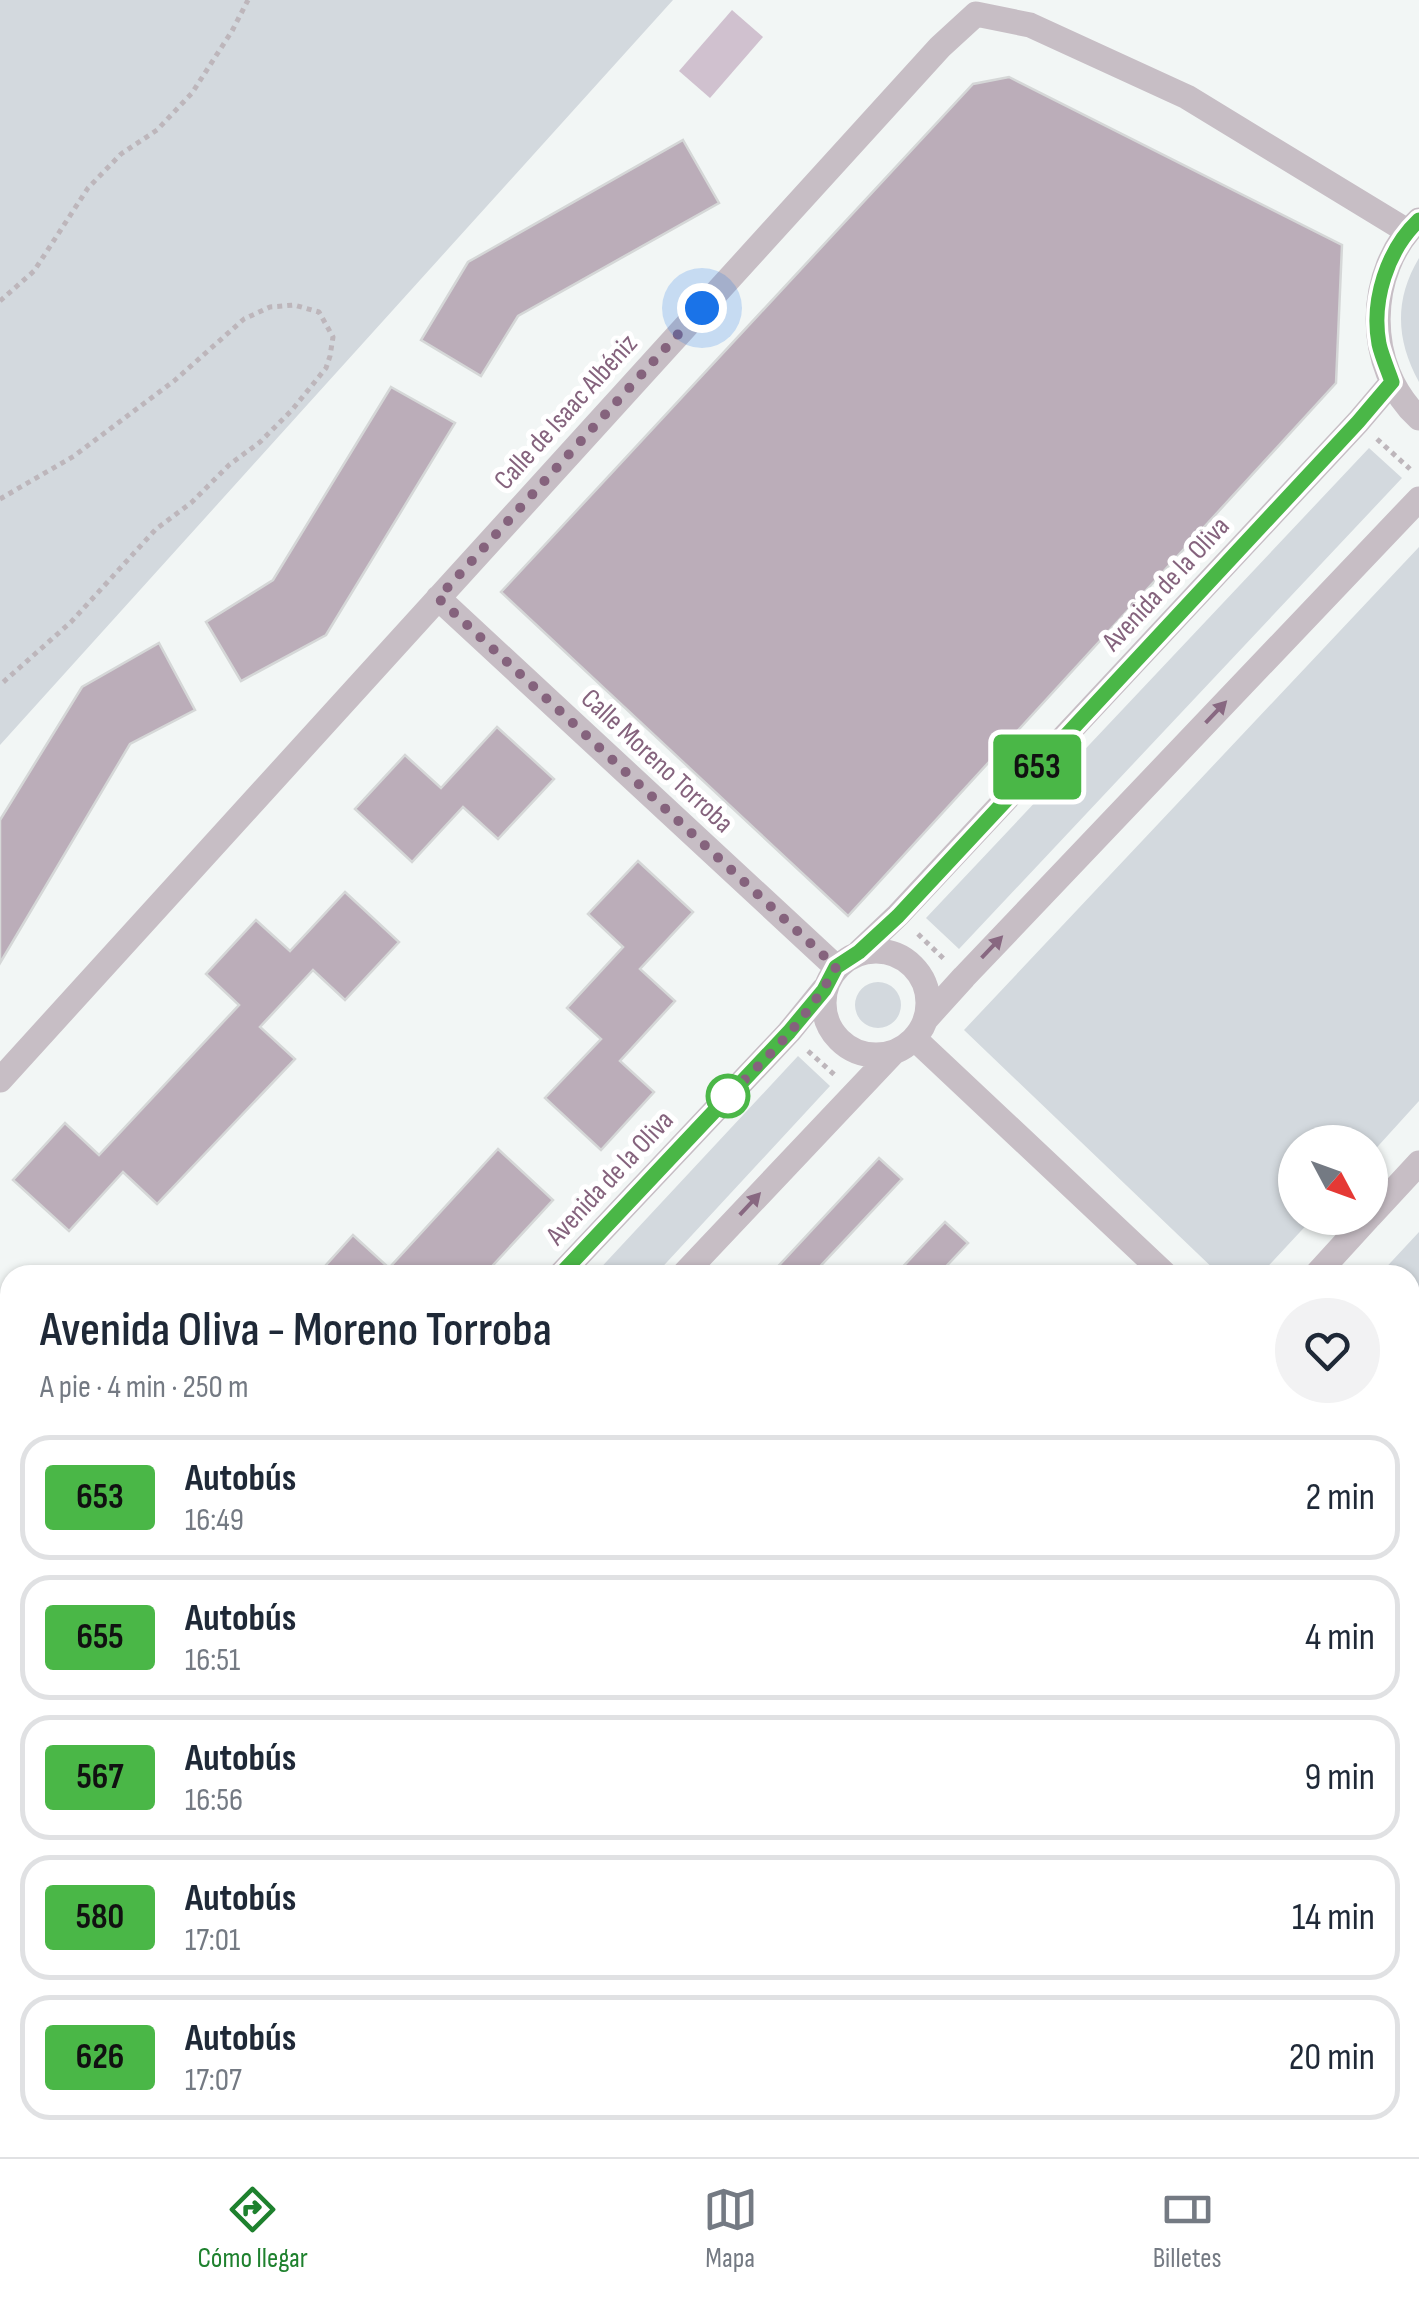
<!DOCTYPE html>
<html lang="es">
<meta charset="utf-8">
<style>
body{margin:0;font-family:"Sofia Sans Condensed",sans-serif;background:#f2f2f3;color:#1f2937;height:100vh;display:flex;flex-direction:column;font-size:38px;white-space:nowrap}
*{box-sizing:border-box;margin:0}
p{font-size:32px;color:#747a83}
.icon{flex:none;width:55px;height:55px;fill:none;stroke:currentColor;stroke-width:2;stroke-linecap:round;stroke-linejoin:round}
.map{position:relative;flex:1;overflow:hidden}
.details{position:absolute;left:0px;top:1265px;width:1420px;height:892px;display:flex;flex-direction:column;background:#fff;border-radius:30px 30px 0 0;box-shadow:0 2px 8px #0004}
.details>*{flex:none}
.badge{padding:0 20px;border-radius:8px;font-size:35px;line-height:65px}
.needle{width:65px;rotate:131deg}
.tools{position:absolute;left:1278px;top:1125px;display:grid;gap:20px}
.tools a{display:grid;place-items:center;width:110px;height:110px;border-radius:50%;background:#fff;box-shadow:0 2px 8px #0004;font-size:50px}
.you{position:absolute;width:50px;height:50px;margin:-25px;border:8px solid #fff;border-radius:50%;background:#1a73e8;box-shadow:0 0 0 15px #1a73e833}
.map>.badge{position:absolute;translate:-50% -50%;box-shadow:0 0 0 5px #fff}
.round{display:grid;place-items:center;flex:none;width:105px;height:105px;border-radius:52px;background:#f2f2f3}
.overview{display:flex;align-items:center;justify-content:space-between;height:170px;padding:0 40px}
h1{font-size:48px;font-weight:600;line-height:75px}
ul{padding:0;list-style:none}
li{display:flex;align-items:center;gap:30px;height:125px;margin:0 20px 15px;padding:0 20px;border:5px solid #e0e1e3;border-radius:30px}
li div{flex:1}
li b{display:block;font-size:38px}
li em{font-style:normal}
li .badge{min-width:110px;font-weight:700;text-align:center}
.tab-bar{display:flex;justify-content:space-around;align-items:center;height:140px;border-top:2px solid #e0e1e3;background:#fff;font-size:28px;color:#747a83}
.tab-bar a{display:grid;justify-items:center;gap:5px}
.tab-bar .active{color:#1e812e}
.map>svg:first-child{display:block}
</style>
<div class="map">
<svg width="1419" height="2157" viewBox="0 0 1419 2157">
<rect width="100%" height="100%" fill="#f2f6f5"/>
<path fill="#e5e6e7" d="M1419 1452V2157H759L767 2148H1410V1461Z"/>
<path fill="#d3d9de" d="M0 0H673L0 745Z
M1419 258V382C1396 340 1394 300 1419 258Z
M1369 448 1402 478 959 949 926 918Z
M1419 547V1101L1370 1155V1142H1295V1218H1313L1260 1275H1220L964 1030Z
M855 1005a23 23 0 1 1 46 0a23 23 0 1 1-46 0Z
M798 1056 830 1086 655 1275H594Z
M1419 1232V1316L1410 1325V1275H1379Z
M0 1753 10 1758V1813L0 1824Z
M1410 1922 1419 1931V2054L1410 2045Z
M1052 2148H1158L1168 2157H1062Z
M1284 2148H1387L1397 2157H1294Z"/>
<path fill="#d0c1cf" d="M732 10 763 37 710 98 679 71Z"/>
<path fill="#bbadb9" stroke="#d5d7d7" stroke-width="2.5" d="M1009 77 1342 245 1336 383 848 916 501 592 973 84Z
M683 140 719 203 518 316 481 376 421 340 468 262Z
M391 387 455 423 326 635 241 681 206 622 273 580Z
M159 643 195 710 130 744 0 963V820L82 687Z
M497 727 554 779 498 839 463 807 412 862 355 809 405 755 441 788Z
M638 861 693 912 640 969 675 1001 620 1061 654 1092 601 1150 545 1098 601 1039 567 1008 623 947 588 914Z
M345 892 399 942 345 1000 313 970 286 999 260 1027 295 1059 157 1204 123 1172 69 1231 13 1180 65 1123 99 1155 239 1005 206 974 256 920 290 951Z
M498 1149 553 1200 484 1275H317L353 1235 389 1268Z
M879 1158 902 1179 812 1275H770Z
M945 1222 968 1243 938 1275H895Z"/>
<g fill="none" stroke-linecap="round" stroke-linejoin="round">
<path stroke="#bdb6bb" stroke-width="5" stroke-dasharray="5 5" stroke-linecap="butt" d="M0 301 34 271 88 188 121 154 157 130 192 93 232 31 248 0
M1377 439 1410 469
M0 499 74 456 174 381 244 319 270 307 294 305 319 312 333 337 330 356 326 368 292 410 260 442 229 465 192 502 156 529 71 622 0 685
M918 934 946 961
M808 1051 837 1077
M0 1945 10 1934
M601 2148 611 2157"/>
<path stroke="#c7bec5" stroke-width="12" d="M1410 1391 1419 1382
M1410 1406 1419 1397
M690 2157 699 2148
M704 2157 713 2148"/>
<path stroke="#c7bec5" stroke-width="25" d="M1419 220C1365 270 1364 368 1419 418
M438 598 836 967
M824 1003a52 52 0 1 1 104 0a52 52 0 1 1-104 0Z
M859 952 898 915 1358 422 1392 382
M926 1019 964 977 1419 499
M915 1039 1166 1275
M0 1080 940 47 976 14 1030 25 1187 97 1407 231
M1370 1216 1419 1163
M560 1275 789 1032 824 989
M683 1275 894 1052
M1316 1275 1368 1218
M1410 1537 1419 1545
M0 1869 10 1859
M0 2002 10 1991
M490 2157 499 2148"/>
</g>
<defs><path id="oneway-solid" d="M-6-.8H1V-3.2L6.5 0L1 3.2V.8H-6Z" transform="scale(2.5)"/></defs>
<g fill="#886881">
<use href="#oneway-solid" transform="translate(1216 712) rotate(-46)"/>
<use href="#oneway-solid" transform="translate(992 947) rotate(-46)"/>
<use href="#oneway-solid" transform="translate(750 1204) rotate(-47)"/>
</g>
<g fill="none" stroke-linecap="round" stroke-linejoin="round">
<g stroke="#fff" stroke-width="22">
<path id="line" d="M560 1275 789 1032 824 990 836 967 859 952 898 916 1358 422 1392 382C1388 370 1382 357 1379 344 1371 301 1387 250 1419 220"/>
</g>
<use href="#line" stroke="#4ab747" stroke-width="15"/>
<path stroke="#85637d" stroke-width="10" stroke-dasharray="0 18" d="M702 308 438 598 836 967C810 1016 767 1058 728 1096"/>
</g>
<circle fill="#fff" stroke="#4ab747" stroke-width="5" cx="728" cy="1096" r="20"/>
<g text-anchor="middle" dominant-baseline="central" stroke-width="10" stroke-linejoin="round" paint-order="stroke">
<g font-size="28" fill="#85637d" stroke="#fff">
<text transform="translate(566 412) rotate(-48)">Calle de Isaac Albéniz</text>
<text transform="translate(1166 584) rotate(-47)">Avenida de la Oliva</text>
<text transform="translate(657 761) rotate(43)">Calle Moreno Torroba</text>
<text transform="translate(610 1178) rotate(-47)">Avenida de la Oliva</text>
</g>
</g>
</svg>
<div class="tools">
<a><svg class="needle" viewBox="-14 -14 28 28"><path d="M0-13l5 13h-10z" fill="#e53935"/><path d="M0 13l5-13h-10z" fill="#747a83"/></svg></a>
</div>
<div class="you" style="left:702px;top:308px"></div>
<b class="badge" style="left:1037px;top:767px;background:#4ab747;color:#111">653</b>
<section class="details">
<div class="overview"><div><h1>Avenida Oliva - Moreno Torroba</h1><p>A pie · 4 min · 250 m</p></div><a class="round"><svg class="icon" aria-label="heart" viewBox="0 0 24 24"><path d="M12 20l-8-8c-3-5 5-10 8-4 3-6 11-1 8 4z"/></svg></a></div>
<ul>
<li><span class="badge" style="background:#4ab747;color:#111">653</span><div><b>Autobús</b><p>16:49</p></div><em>2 min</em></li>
<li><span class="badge" style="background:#4ab747;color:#111">655</span><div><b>Autobús</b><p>16:51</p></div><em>4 min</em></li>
<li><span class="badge" style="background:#4ab747;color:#111">567</span><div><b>Autobús</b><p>16:56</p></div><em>9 min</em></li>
<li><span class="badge" style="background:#4ab747;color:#111">580</span><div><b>Autobús</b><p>17:01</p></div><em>14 min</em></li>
<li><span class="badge" style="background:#4ab747;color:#111">626</span><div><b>Autobús</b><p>17:07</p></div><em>20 min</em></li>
</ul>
</section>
</div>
<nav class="tab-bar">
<a class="active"><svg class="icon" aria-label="directions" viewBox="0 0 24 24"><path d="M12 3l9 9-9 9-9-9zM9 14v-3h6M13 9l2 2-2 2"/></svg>Cómo llegar</a>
<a><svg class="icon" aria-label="map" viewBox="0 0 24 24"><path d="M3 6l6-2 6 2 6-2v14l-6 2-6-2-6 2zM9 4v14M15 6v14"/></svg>Mapa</a>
<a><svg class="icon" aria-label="tickets" viewBox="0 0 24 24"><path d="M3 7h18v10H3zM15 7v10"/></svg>Billetes</a>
</nav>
